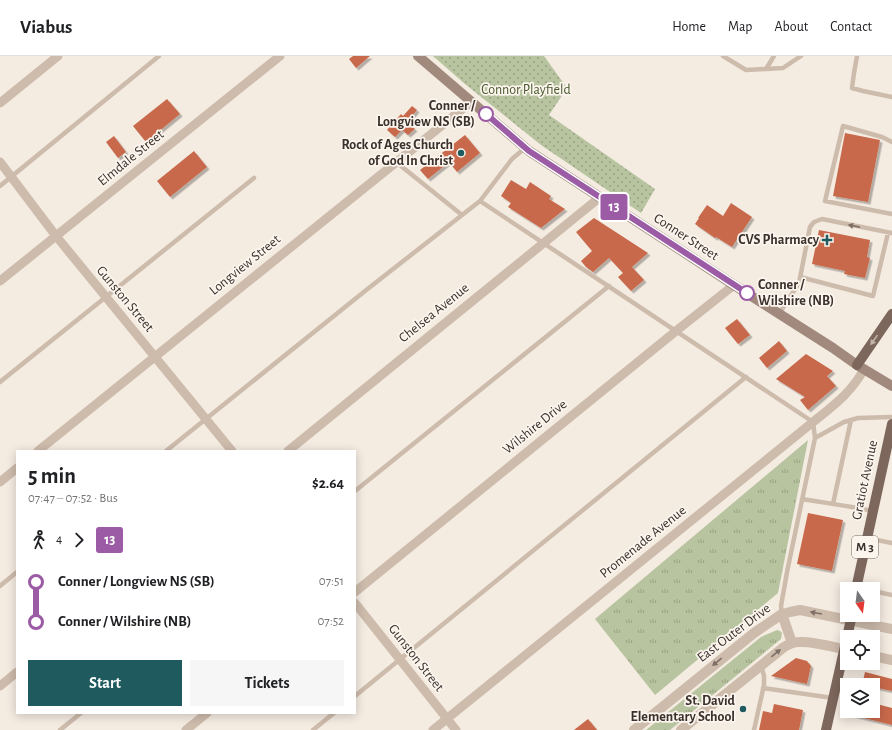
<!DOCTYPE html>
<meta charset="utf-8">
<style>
body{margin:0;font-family:"Alegreya Sans",sans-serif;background:#f6f6f6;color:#202124;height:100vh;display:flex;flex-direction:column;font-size:15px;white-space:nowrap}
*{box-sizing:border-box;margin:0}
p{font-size:13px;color:#757577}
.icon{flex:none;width:22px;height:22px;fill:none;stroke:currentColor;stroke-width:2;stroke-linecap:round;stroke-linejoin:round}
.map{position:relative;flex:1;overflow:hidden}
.drawer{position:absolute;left:16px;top:394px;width:340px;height:264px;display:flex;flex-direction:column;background:#fff;border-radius:0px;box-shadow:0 2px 10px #0003}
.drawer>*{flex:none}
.badge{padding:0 8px;border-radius:3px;font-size:14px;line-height:26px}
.needle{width:26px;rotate:166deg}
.buttons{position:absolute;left:840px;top:526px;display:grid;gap:8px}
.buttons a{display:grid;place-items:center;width:40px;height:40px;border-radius:0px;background:#fff;box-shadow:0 2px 10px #0003;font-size:20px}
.map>.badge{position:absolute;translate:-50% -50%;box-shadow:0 0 0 2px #fff}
.legs{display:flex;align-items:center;gap:6px;height:44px;padding:0 12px;font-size:13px}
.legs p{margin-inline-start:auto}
.overview{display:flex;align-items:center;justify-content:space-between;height:68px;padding:0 12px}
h1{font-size:22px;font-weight:600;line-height:30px}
.action{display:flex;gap:8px;margin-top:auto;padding:8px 12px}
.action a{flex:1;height:46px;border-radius:0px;background:#1f5a5e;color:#fff;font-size:16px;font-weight:600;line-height:46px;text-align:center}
.action a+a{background:#f6f6f6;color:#202124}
ul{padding:0 12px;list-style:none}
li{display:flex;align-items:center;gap:14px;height:40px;font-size:15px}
li i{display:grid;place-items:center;width:6px;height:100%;margin:0 5px;background:currentColor}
li i::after{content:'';width:10px;height:10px;margin:-5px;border:3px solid;border-radius:50%;background:#fff}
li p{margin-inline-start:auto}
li:first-child i{background:linear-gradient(#0000 50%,currentColor 0)}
li:last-child i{background:linear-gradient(currentColor 50%,#0000 0)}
header{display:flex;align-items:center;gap:24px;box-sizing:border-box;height:56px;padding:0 20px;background:#fff;border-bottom:1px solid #e0e0e0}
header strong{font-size:19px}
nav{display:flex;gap:22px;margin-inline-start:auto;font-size:14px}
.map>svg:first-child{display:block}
</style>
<header>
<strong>Viabus</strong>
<nav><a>Home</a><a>Map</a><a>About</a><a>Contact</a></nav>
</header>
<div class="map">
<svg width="892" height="674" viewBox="0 0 892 674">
<defs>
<pattern id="grass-tufts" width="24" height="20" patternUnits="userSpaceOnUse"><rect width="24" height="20" fill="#b8c4a0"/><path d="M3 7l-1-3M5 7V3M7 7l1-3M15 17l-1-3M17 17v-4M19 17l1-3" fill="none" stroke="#97a083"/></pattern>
<pattern id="park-dots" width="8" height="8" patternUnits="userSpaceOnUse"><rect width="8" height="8" fill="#b8c4a0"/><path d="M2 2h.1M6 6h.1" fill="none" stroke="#97a083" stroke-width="1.8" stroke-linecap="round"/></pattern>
<filter id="shadow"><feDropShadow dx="2.5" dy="2.5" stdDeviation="0" flood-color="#0004"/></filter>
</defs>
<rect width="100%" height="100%" fill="#f4ebe1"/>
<path fill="url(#grass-tufts)" d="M808 384 778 537 655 639 595 563Z
M777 574 780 575 782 577 781 583 670 674H646L761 581Z"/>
<path fill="url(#park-dots)" d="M433 0H544L567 32 549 59 655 133 641 157 541 89 465 28Z"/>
<path fill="#c8694b" filter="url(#shadow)" d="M353 0H370L356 12 349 3Z
M167 43 180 58 146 86 133 70Z
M412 50 417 54 407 66 415 73 408 79 402 74 395 81 387 74 401 58 403 60Z
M845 77 880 84 868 146 833 140Z
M465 79 480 97 457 116 449 106 428 123 420 114Z
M114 80 126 96 118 102 106 86Z
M194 95 207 111 170 141 157 125Z
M511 124 526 133 530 126 551 140 549 143 565 153 541 172 508 151 511 147 501 140Z
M731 147 752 161 732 191 716 181 715 182 695 168 699 162H698L707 149 723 160Z
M594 162 648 197 632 211 644 224 631 235 618 221 623 217 609 202 593 216 586 211 581 205 592 195 576 176Z
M819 174 870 184 867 201 870 202 865 222 844 218 845 215 812 208Z
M737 263 750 279 738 288 725 272Z
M779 285 787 295 767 312 759 302Z
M806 298 833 315 827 320 836 330 808 354 800 344 805 341 776 323Z
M808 457 843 464 832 515 797 508Z
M796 602 807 605 811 610 807 628 771 620Z
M865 616 892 623V635L873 631V629H862Z
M873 647 892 652V669L848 658V655H873Z
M774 648 803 654 799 674H759L763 655 772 657Z
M588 663 597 674H574Z"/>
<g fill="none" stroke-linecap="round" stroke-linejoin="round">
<path stroke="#cdbbac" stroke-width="4.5" d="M723 0 746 14 783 12 801 0
M857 0 854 17 852 32 863 35 892 41
M766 13 774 0
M892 86 882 81 843 70 825 145 892 158
M396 106 462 159
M0 130 159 0
M480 145 813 366 815 382 787 516 781 550 782 558
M800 221 873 240 888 177
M779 258 799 227 810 171 814 166 822 163 892 177
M0 326 254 122
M815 382 844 366 858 362 892 361
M166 395 365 235 480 145 512 103 525 92
M355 435 609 230
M802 443C826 447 850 450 873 455
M833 448 851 364
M867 482 892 487
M0 530 17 516
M873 535 892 539
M763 632 833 642
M355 640 746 321
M60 674 81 657
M313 674 334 657
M754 674 764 629V620L761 609"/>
<path stroke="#cdbbac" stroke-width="9" d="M0 47 58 0
M0 106 56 180 232 395
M0 225 280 0
M38 395 471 46
M288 395 599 142
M0 426 17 412
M355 536 676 275 734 229
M355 547 456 674
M0 630 17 616
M186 674 207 657
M433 674 813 366C833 350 852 336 864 313"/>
<path stroke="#cdbbac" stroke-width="10" d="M782 558 792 587
M873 600 892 604
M634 674 754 577 782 558 790 556 800 554 892 573
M681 674 784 591C789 588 794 586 799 586 813 585 833 591 847 594"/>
<path stroke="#a18a7d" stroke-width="10" d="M418 0 529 95 734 229 833 292 857 309 892 330"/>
<path stroke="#7d675c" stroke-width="10" d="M857 309 892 258
M856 533 892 368
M826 674 852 559"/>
</g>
<defs><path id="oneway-solid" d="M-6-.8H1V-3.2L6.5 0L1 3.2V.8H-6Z"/></defs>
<g fill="#7d6f65">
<use href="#oneway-solid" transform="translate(854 170) rotate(-169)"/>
<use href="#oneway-solid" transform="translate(816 557) rotate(-170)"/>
<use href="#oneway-solid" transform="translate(776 597) rotate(-39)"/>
<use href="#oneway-solid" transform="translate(717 606) rotate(141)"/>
</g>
<use fill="#c2b5ac" href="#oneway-solid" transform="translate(874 284) rotate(125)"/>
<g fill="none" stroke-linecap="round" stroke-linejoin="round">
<g stroke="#fff" stroke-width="9">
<path id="line-1" d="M486 58 529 95 747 237"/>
</g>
<use href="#line-1" stroke="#9b5ba5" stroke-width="6"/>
</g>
<g fill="#fff" stroke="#9b5ba5" stroke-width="2">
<circle cx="486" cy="58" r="7"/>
<circle cx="747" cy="237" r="7"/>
</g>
<g fill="#1f5a5e" stroke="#fbf5ee" stroke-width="1.5">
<circle cx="461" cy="97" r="4"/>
<path d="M825 178h4v4h4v4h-4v4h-4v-4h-4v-4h4z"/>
<circle cx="743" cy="653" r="4"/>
</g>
<g text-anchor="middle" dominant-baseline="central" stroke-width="3.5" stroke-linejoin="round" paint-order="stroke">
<rect fill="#fbf5ee" stroke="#756b66" stroke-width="1" x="852" y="480" width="26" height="22" rx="3"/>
<g font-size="13" font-weight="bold" fill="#3b302b">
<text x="865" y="491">M 3</text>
</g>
<g font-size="14" fill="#4a5a2e" stroke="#fbf5ee">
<text x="526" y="34">Connor Playfield</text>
</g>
<g font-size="14" font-weight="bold" fill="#3b302b" stroke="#fbf5ee" text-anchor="end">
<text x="475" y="50">Conner /<tspan x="475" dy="16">Longview NS (SB)</tspan></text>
<text x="758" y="229" text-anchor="start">Conner /<tspan x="758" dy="16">Wilshire (NB)</tspan></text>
</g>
<g font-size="14" font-weight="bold" fill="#3b302b" stroke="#fbf5ee" text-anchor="end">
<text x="453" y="89">Rock of Ages Church<tspan x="453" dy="16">of God In Christ</tspan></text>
<text x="819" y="184">CVS Pharmacy</text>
<text x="735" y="645">St. David<tspan x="735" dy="16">Elementary School</tspan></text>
</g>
<g font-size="14" fill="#3b302b" stroke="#fbf5ee">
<text transform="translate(131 102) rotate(-39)">Elmdale Street</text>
<text transform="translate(686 181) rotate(33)">Conner Street</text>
<text transform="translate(245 209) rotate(-39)">Longview Street</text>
<text transform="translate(125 243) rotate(50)">Gunston Street</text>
<text transform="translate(434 257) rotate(-39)">Chelsea Avenue</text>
<text transform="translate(535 371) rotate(-39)">Wilshire Drive</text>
<text transform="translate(865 424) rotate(-78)">Gratiot Avenue</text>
<text transform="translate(643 486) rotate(-39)">Promenade Avenue</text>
<text transform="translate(734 577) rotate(-37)">East Outer Drive</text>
<text transform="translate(416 602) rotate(52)">Gunston Street</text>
</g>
</g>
</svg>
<div class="buttons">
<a><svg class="needle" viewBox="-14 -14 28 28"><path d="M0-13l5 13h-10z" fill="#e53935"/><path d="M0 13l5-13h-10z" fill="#757577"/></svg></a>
<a><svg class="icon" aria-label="locate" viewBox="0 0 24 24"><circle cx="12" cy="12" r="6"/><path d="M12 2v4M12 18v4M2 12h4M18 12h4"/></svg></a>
<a><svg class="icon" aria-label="layers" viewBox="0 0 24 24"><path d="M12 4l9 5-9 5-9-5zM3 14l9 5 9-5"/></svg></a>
</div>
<b class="badge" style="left:614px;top:151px;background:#9b5ba5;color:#fff">13</b>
<section class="drawer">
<div class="overview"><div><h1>5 min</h1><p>07:47 – 07:52 · Bus</p></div><b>$2.64</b></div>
<div class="legs"><svg class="icon" aria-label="walk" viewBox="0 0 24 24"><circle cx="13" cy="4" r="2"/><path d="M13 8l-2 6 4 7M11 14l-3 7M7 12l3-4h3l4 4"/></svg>4<svg class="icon" aria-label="forward" viewBox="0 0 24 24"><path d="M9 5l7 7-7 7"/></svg><b class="badge" style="background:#9b5ba5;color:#fff">13</b></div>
<ul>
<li><i style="color:#9b5ba5"></i><b>Conner / Longview NS (SB)</b><p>07:51</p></li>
<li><i style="color:#9b5ba5"></i><b>Conner / Wilshire (NB)</b><p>07:52</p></li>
</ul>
<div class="action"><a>Start</a><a>Tickets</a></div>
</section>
</div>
